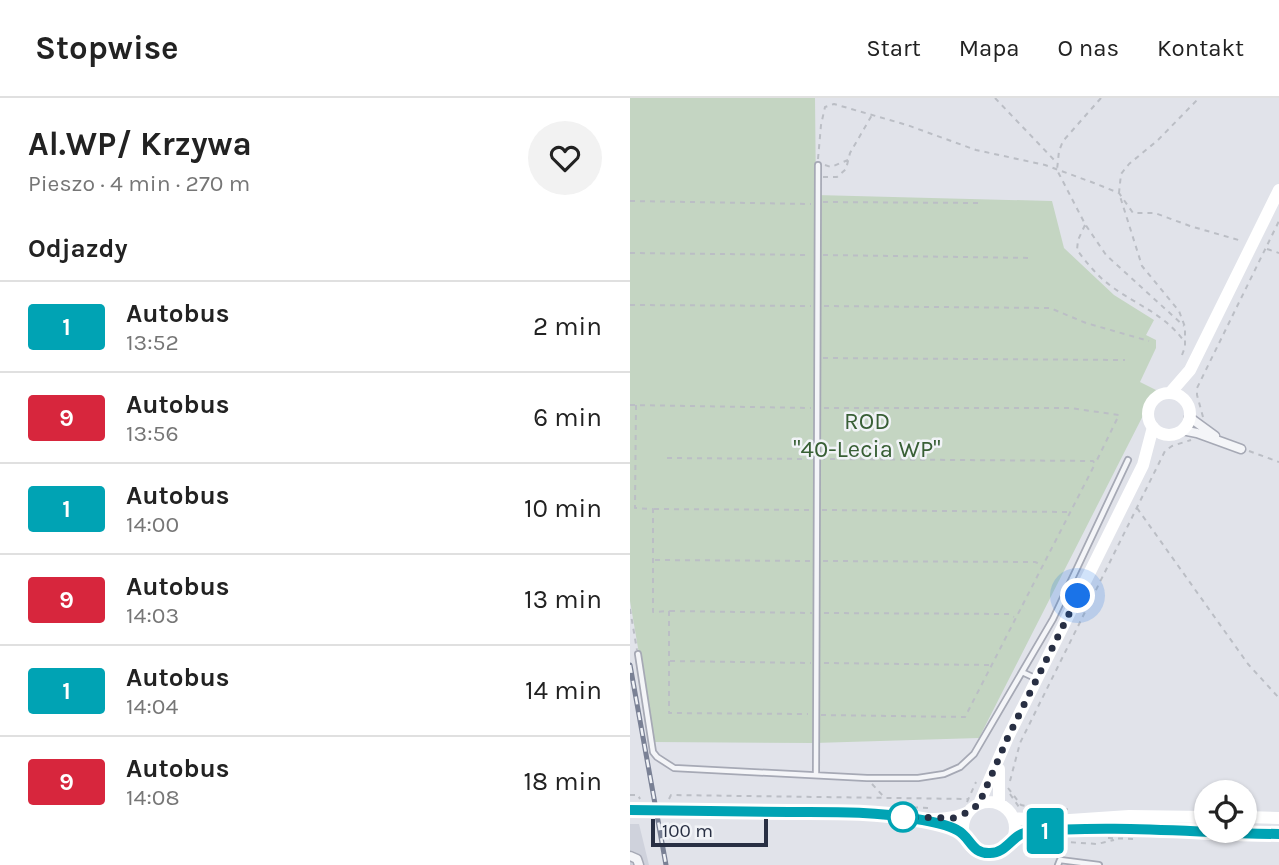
<!DOCTYPE html>
<html lang="pl">
<meta charset="utf-8">
<style>
body{margin:0;font-family:Karla,sans-serif;background:#f2f2f2;color:#222;height:100vh;display:flex;flex-direction:column;font-size:26px;white-space:nowrap}
*{box-sizing:border-box;margin:0}
p{font-size:23px;color:#767676}
.icon{flex:none;width:38px;height:38px;fill:none;stroke:currentColor;stroke-width:2;stroke-linecap:round;stroke-linejoin:round}
.map{position:relative;flex:1;overflow:hidden}
.panel{display:flex;flex-direction:column;background:#fff;width:630px}
.panel>*{flex:none}
.badge{padding:0 14px;border-radius:5px;font-size:24px;line-height:46px}
.tools{position:absolute;left:564px;top:682px;display:grid;gap:14px}
.tools a{display:grid;place-items:center;width:63px;height:63px;border-radius:50%;background:#fff;box-shadow:0 2px 5px #0004;font-size:35px}
.scale{position:absolute;left:21px;bottom:18px;width:117px;box-sizing:border-box;padding-left:7px;border:4px solid #282f43;border-top:0;font-size:19px;line-height:24px;white-space:nowrap;color:#282f43;-webkit-text-stroke:5px #f1f3f7;paint-order:stroke}
.you{position:absolute;width:35px;height:35px;margin:-18px;border:5px solid #fff;border-radius:50%;background:#1a73e8;box-shadow:0 0 0 10px #1a73e833}
.map>.badge{position:absolute;translate:-50% -50%;box-shadow:0 0 0 4px #fff}
h2{padding:0 28px;font-size:26px;line-height:63px}
.round{display:grid;place-items:center;flex:none;width:74px;height:74px;border-radius:37px;background:#f2f2f2}
.headline{display:flex;align-items:center;justify-content:space-between;height:119px;padding:0 28px}
h1{font-size:33px;font-weight:700;line-height:52px}
ul{padding:0;list-style:none}
li{display:flex;align-items:center;gap:21px;height:91px;padding:0 28px;border-top:2px solid #e0e0e0}
li div{flex:1}
li b{display:block;font-size:26px}
li em{font-style:normal}
li .badge{min-width:77px;font-weight:700;text-align:center}
header{display:flex;align-items:center;gap:42px;box-sizing:border-box;height:98px;padding:0 35px;background:#fff;border-bottom:2px solid #e0e0e0}
header strong{font-size:33px}
nav{display:flex;gap:38px;margin-inline-start:auto;font-size:24px}
main{display:flex;flex:1;min-height:0}
.map>svg:first-child{display:block}
</style>
<header>
<strong>Stopwise</strong>
<nav><a>Start</a><a>Mapa</a><a>O nas</a><a>Kontakt</a></nav>
</header>
<main>
<section class="panel">
<div class="headline"><div><h1>Al.WP/ Krzywa</h1><p>Pieszo · 4 min · 270 m</p></div><a class="round"><svg class="icon" aria-label="heart" viewBox="0 0 24 24"><path d="M12 20l-8-8c-3-5 5-10 8-4 3-6 11-1 8 4z"/></svg></a></div>
<h2>Odjazdy</h2>
<ul>
<li><span class="badge" style="background:#00a3b4;color:#fff">1</span><div><b>Autobus</b><p>13:52</p></div><em>2 min</em></li>
<li><span class="badge" style="background:#d7263d;color:#fff">9</span><div><b>Autobus</b><p>13:56</p></div><em>6 min</em></li>
<li><span class="badge" style="background:#00a3b4;color:#fff">1</span><div><b>Autobus</b><p>14:00</p></div><em>10 min</em></li>
<li><span class="badge" style="background:#d7263d;color:#fff">9</span><div><b>Autobus</b><p>14:03</p></div><em>13 min</em></li>
<li><span class="badge" style="background:#00a3b4;color:#fff">1</span><div><b>Autobus</b><p>14:04</p></div><em>14 min</em></li>
<li><span class="badge" style="background:#d7263d;color:#fff">9</span><div><b>Autobus</b><p>14:08</p></div><em>18 min</em></li>
</ul>
</section>
<div class="map">
<svg width="649" height="767" viewBox="0 0 649 767">
<rect width="100%" height="100%" fill="#e1e3ea"/>
<path fill="#cfd2dc" d="M0 726H9L19 767H0Z"/>
<path fill="#c4d5c2" d="M0 0H185L186 97 422 103 434 150 484 197 524 222 516 237 526 242V250L510 284 526 292 349 640 184 645 24 644 0 503Z"/>
<g fill="none" stroke-linecap="round" stroke-linejoin="round">
<g stroke="#a6a9b5" stroke-width="8">
<path id="lane" d="M8 556 23 654 27 659 44 670 237 680H288L314 676 330 669 344 656 423 521 498 362
M392 574 407 581
M186 676 188 67
M428 767 430 762 469 767"/>
</g>
<g stroke="#a6a9b5" stroke-width="11">
<path id="street" d="M559 319 585 338
M552 332 567 335 611 351
M0 758 7 761 9 767"/>
</g>
<path stroke="#bbbec5" stroke-width="2" stroke-dasharray="5 5" stroke-linecap="butt" d="M365 0 427 65
M471 0 433 43 429 53 427 72 455 126 476 157 554 228
M188 61 191 27 195 9 204 6 277 27 346 52 415 67 464 85 489 95 503 115H525L560 128 612 143
M195 67 201 69 218 62
M193 79H207L216 71 220 55 242 17
M0 103 181 106
M193 104 352 105
M455 127 448 142 447 152C457 165 467 178 481 188 508 208 533 215 554 243
M637 151 649 155
M0 155 180 157
M193 157 402 160
M0 207 181 208
M194 208 420 210 456 225 519 243
M552 257 555 249V229L549 213 512 168 489 95 491 76 499 66 528 42 569 0
M193 260 495 262
M0 307 181 310
M6 307 5 410 23 411V514L39 513V615L178 616
M194 310H440L489 317 466 364
M573 319 567 297V290L649 123
M619 353 649 364
M37 360 181 361
M507 410 618 566 649 600
M24 411 180 412
M192 412 439 414
M25 462 180 463
M193 463 405 464 411 466
M0 511 7 552
M40 513 182 515
M194 515 379 516 384 519
M40 563 181 565
M194 565 360 567
M191 617 335 619 465 366 463 363 193 361
M380 683 390 645 535 353 542 348 561 342
M242 686 255 700
M378 690 391 707 412 712
M380 696 389 709
M0 697H8L10 701
M39 701 41 697 339 701
M337 704 346 684
M273 709 299 710
M413 713 442 711
M478 740 504 741
M421 743 467 746 484 742"/>
<use href="#lane" stroke="#f4f5f8" stroke-width="4.5"/>
<use href="#street" stroke="#f4f5f8" stroke-width="8"/>
<path stroke="#fff" stroke-width="12" d="M540 295 560 272 649 92
M518 316a21 21 0 1 1 42 0a21 21 0 1 1-42 0Z
M333 730a26 26 0 1 1 52 0a26 26 0 1 1-52 0Z
M349 706 378 639 513 367 523 329
M369 706V671
M0 712C72 713 144 712 216 714 248 716 310 729 338 714
M614 719 649 720
M383 720 425 723 499 718 576 719
M383 740 401 733 482 729 565 735 649 736"/>
<g stroke="#7a8195" stroke-width="5">
<path id="rail" d="M0 567 36 767"/>
</g>
<use href="#rail" stroke="#f1f3f7" stroke-width="2.5" stroke-dasharray="8" stroke-linecap="butt"/>
</g>
<g fill="none" stroke-linecap="round" stroke-linejoin="round">
<g stroke="#fff" stroke-width="16">
<path id="line" d="M0 712C53 713 106 713 159 714 201 714 245 713 286 721 299 723 316 726 327 732 341 739 341 756 360 755 378 755 382 735 400 734 483 726 566 735 649 736"/>
</g>
<use href="#line" stroke="#00a3b4" stroke-width="10"/>
<path stroke="#282f43" stroke-width="7" stroke-dasharray="0 12.6" d="M273 719 324 720 338 714 349 706 378 639 448 498"/>
</g>
<circle fill="#fff" stroke="#00a3b4" stroke-width="3.5" cx="273" cy="719" r="14"/>
<g text-anchor="middle" dominant-baseline="central" stroke-width="5" stroke-linejoin="round" paint-order="stroke">
<g font-size="24" fill="#385f35" stroke="#f1f3f7">
<text x="237" y="323">ROD<tspan x="237" dy="28">"40-Lecia WP"</tspan></text>
</g>
</g>
</svg>
<div class="tools">
<a><svg class="icon" aria-label="locate" viewBox="0 0 24 24"><circle cx="12" cy="12" r="6"/><path d="M12 2v4M12 18v4M2 12h4M18 12h4"/></svg></a>
</div>
<div class="scale">100 m</div>
<div class="you" style="left:448px;top:498px"></div>
<b class="badge" style="left:415px;top:733px;background:#00a3b4;color:#fff">1</b>
</div>
</main>
